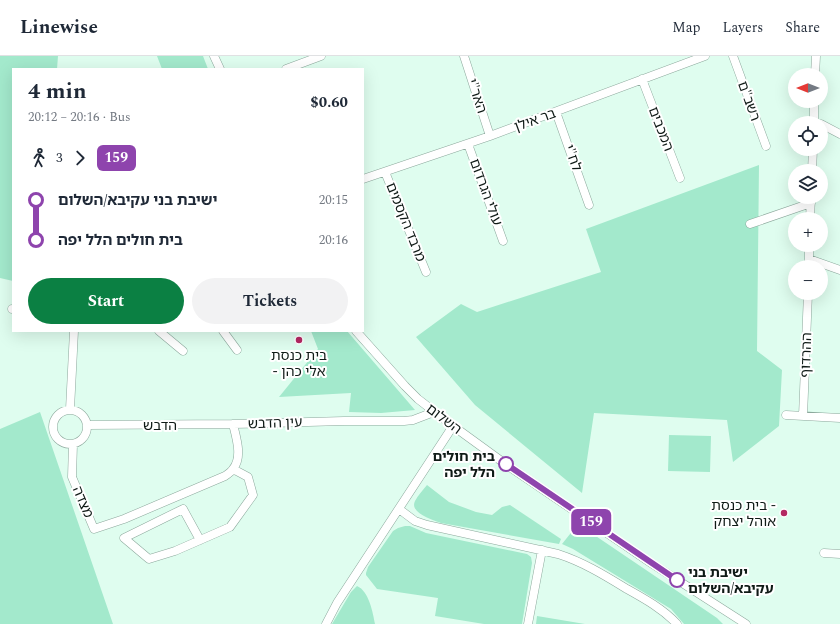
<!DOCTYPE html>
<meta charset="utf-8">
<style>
body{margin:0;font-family:Spectral,"Noto Sans Hebrew",serif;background:#f2f2f3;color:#1f2937;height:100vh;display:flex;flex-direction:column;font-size:15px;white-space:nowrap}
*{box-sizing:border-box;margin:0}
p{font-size:13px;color:#747a83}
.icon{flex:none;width:22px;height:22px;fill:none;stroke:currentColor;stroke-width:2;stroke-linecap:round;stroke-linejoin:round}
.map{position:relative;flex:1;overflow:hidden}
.details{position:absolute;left:12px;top:12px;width:352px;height:264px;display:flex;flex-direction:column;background:#fff;border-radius:0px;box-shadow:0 4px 16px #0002}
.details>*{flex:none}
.badge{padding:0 8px;border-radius:6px;font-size:14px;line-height:26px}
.needle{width:26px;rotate:270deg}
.tools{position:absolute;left:788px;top:12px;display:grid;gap:8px}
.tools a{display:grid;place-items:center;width:40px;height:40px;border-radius:50%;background:#fff;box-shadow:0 4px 16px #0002;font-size:20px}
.map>.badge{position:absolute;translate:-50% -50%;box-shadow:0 0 0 2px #fff}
.legs{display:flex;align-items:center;gap:6px;height:44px;padding:0 16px;font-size:13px}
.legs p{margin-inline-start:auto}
.headline{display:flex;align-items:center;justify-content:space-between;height:68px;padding:0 16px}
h1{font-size:22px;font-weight:700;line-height:30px}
.cta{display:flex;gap:8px;margin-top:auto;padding:8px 16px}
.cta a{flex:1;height:46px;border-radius:24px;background:#0b8043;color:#fff;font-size:16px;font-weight:700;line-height:46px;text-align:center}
.cta a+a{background:#f2f2f3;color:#1f2937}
ul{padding:0 16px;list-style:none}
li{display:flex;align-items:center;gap:14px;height:40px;font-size:15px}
li i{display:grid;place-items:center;width:6px;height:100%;margin:0 5px;background:currentColor}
li i::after{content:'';width:10px;height:10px;margin:-5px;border:3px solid;border-radius:50%;background:#fff}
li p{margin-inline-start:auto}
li:first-child i{background:linear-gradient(#0000 50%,currentColor 0)}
li:last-child i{background:linear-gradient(currentColor 50%,#0000 0)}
header{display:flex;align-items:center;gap:24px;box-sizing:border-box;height:56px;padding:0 20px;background:#fff;border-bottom:1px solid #e0e1e3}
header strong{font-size:19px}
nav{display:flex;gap:22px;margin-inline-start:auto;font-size:14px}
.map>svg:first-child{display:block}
</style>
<header>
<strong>Linewise</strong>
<nav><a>Map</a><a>Layers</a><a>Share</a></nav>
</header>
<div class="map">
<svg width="840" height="568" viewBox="0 0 840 568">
<rect width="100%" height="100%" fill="#dffdef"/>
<path fill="#a3e9cc" d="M0 0H58L57 13H13V225L0 222Z
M157 0H203L208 13H162Z
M759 109 757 295 782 314 779 370 733 406 727 364 594 357 582 437 475 349 416 281 461 248 477 256 601 216 586 173Z
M311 275H347L415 354 381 357 349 356 351 337 279 341 318 293Z
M40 356 113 568H0V373Z
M669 379 711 380 710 416 668 415Z
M427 429 449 446 476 456 492 459 502 451 510 449 561 483 559 488 441 467C433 464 409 457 415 445 418 439 423 434 427 429Z
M578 468 717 562 723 568H684L671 553 573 493 562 488Z
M405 470H410L426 477 527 498 531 501 532 507 522 568H484L435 560 438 542 377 533 366 519V517L368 511 393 475 398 472Z
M357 530C369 535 373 557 375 568H332L351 536Z
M537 560 585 568H536Z"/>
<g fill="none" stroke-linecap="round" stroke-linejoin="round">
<g stroke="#8ca89c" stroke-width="9">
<path id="minor" d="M214 0 220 13
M464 0 490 80
M733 0 766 90
M286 13 321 0
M815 19 816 0
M642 23 680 122
M556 56 589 149
M814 67V45
M821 68 840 78
M468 88 503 185
M812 115 813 93
M385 116 426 216
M363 123 490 80 705 0
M810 163 811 141
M750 168 811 147
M809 203 840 214
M809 211V189
M12 253H13
M159 275 183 295
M223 275 237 294
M356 275 405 330 418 343 449 367 504 407 651 507 746 568
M70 353 74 275
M53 371a17 17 0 1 1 34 0a17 17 0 1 1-34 0Z
M786 359 840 362
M803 360 808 237
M87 369 233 368
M73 388 72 421 94 473 124 463 225 420C228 418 231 416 233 413 243 401 236 381 233 368L344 365H404L413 364 434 356
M399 453 415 465 427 469 558 498C583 506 604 519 627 533 645 543 663 553 677 568
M200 484 183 453 124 482 149 503 175 495 230 471 253 439 248 421 233 413
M824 497 840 498
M326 568 337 547 453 370
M528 568 542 494"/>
</g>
<use href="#minor" stroke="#fff" stroke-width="8"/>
</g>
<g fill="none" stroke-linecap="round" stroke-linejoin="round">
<g stroke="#fff" stroke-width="9">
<path id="line-1" d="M506 408 677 524"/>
</g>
<use href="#line-1" stroke="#8e44ad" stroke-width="6"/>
</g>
<g fill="#b42862" stroke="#fff" stroke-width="1.5">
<circle cx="299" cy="284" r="4"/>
<circle cx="784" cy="457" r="4"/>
</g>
<g fill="#fff" stroke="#8e44ad" stroke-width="2">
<circle cx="506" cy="408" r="7"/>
<circle cx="677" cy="524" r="7"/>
</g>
<g text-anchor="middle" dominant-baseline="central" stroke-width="4" stroke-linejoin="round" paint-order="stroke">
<g font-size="14" fill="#0f1a16" stroke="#fff">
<text transform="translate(477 40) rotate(72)">האר"י</text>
<text transform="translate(749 45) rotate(70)">רשב"ם</text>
<text transform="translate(535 64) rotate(-20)">בר אילן</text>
<text transform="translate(661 73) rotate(69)">המכבים</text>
<text transform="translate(573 102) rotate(70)">לח"י</text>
<text transform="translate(486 136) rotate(70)">עולי הגרדום</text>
<text transform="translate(406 166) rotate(68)">מרבד הקסמים</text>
<text transform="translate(806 299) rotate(-88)">ההרדוף</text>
<text transform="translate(444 363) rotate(37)">השלום</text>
<text transform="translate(275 367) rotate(-2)">עין הדבש</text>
<text x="160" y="369">הדבש</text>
<text transform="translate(83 446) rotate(67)">מצדה</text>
</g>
<g font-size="14" fill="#0f1a16" stroke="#fff">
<text x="299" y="299">בית כנסת<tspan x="299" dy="16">- אלי כהן</tspan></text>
<text x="776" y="449" text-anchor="end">בית כנסת -<tspan x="776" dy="16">אוהל יצחק</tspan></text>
</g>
<g font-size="14" font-weight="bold" fill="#0f1a16" stroke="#fff" text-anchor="end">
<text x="495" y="400">בית חולים<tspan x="495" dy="16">הלל יפה</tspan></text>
<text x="688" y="516" text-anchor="start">ישיבת בני<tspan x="688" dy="16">עקיבא/השלום</tspan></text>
</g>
</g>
</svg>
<div class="tools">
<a><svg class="needle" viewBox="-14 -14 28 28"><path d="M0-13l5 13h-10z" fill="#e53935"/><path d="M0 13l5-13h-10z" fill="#747a83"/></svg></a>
<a><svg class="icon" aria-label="locate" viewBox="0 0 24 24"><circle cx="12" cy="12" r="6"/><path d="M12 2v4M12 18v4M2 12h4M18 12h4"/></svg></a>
<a><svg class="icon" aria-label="layers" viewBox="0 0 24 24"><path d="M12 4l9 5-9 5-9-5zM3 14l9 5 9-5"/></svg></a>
<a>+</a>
<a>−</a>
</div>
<b class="badge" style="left:591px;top:466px;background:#8e44ad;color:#fff">159</b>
<section class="details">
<div class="headline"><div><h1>4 min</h1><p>20:12 – 20:16 · Bus</p></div><b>$0.60</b></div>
<div class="legs"><svg class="icon" aria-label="walk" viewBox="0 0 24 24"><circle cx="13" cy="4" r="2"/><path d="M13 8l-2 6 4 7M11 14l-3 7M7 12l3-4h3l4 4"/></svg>3<svg class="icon" aria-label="forward" viewBox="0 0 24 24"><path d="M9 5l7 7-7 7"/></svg><b class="badge" style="background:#8e44ad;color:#fff">159</b></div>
<ul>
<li><i style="color:#8e44ad"></i><b>ישיבת בני עקיבא/השלום</b><p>20:15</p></li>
<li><i style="color:#8e44ad"></i><b>בית חולים הלל יפה</b><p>20:16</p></li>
</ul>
<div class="cta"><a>Start</a><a>Tickets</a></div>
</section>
</div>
